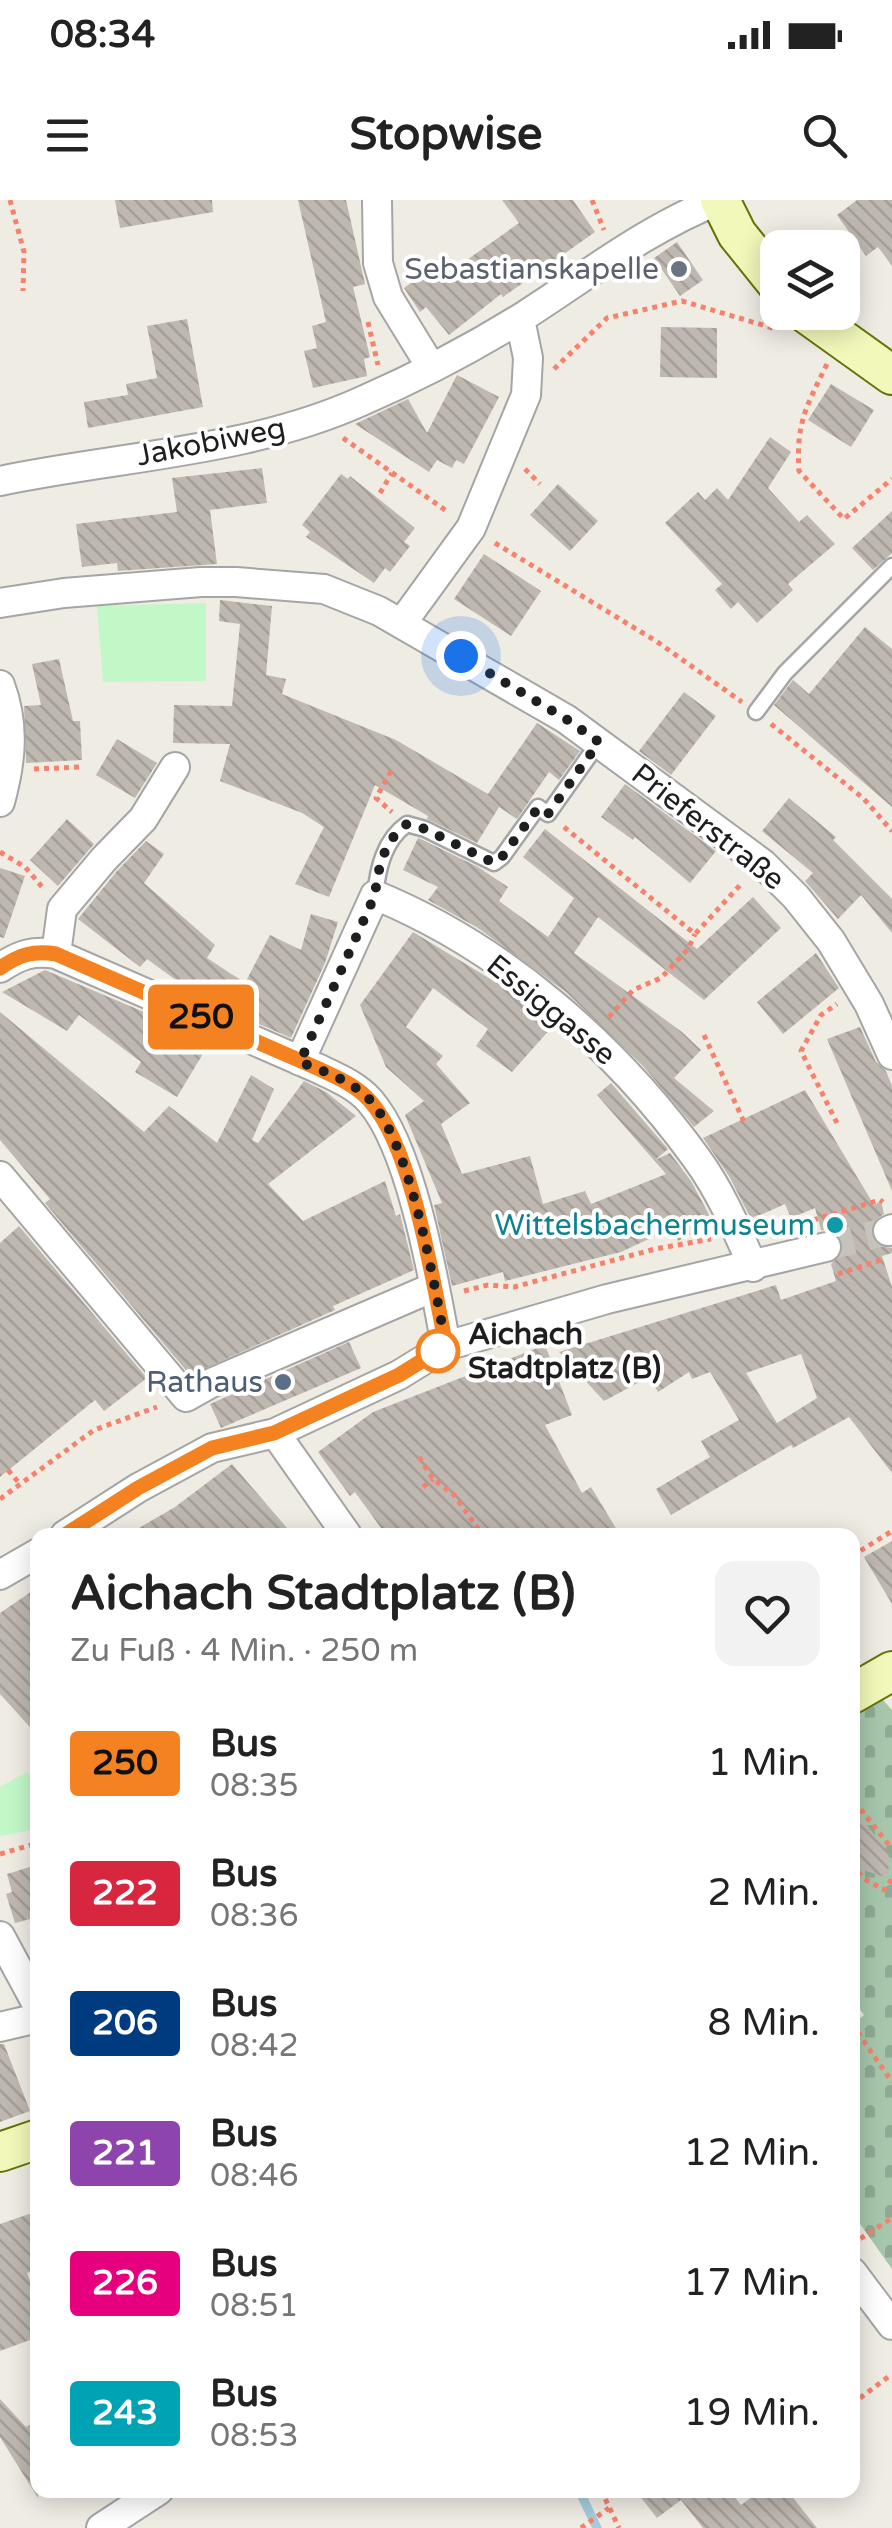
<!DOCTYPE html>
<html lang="de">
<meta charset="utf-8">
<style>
body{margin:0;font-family:"Varela Round",sans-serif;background:#f2f2f2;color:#222;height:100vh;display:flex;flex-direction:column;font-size:38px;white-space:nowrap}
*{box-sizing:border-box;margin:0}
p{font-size:32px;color:#767676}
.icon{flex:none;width:55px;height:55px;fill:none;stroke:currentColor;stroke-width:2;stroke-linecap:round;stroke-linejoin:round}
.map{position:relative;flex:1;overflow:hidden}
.details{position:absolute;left:30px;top:1328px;width:830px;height:970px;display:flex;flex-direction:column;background:#fff;border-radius:20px;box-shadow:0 5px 25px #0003}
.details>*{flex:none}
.badge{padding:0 20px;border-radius:8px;font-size:35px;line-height:65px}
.controls{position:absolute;left:760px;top:30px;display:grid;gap:20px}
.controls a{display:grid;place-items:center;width:100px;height:100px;border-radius:20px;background:#fff;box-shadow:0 5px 25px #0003;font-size:50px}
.you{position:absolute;width:50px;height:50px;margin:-25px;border:8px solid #fff;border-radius:50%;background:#1a73e8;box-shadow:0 0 0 15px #1a73e833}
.map>.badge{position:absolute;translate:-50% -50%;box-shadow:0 0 0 5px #fff}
.round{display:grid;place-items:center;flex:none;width:105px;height:105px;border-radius:20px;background:#f2f2f2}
.head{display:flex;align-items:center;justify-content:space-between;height:170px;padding:0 40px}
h1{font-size:48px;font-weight:700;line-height:75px}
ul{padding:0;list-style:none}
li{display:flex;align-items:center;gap:30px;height:130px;padding:0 40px}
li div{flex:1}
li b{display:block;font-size:38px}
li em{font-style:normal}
li .badge{min-width:110px;font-weight:700;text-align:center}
.status{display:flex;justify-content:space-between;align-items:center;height:70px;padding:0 50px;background:#fff;direction:ltr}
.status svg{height:28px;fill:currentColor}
header{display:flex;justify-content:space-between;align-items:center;height:130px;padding:0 40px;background:#fff;font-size:45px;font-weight:700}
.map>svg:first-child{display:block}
</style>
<div class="status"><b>08:34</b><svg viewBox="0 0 49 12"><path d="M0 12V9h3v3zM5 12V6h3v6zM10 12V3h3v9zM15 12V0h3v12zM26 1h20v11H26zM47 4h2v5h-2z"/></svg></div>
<header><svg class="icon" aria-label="menu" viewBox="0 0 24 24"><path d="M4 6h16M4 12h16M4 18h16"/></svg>Stopwise<svg class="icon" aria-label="search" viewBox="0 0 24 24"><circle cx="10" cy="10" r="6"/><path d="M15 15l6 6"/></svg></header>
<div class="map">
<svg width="892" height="2328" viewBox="0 0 892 2328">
<defs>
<pattern id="cemetery-stones" width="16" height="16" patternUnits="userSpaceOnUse" patternTransform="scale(2.5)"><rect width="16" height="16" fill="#a6c7ac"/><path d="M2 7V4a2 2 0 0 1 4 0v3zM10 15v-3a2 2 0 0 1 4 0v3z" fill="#8eaa94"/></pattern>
<pattern id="building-back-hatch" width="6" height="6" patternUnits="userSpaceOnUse" patternTransform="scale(2.5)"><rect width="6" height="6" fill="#bfb8b1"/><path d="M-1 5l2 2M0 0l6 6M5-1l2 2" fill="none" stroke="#a49e98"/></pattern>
</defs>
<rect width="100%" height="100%" fill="#efece4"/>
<path fill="url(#cemetery-stones)" d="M883 1500 892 1510V2069L853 2014V1824L864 1815 853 1800V1518Z"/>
<path fill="#c2f8c8" d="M206 403V481L103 482 97 406Z
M27 1572 37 1583V1629L0 1636V1587Z"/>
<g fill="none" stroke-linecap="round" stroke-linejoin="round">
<path stroke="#a5cddb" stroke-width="9" d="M579 2290 597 2328"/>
</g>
<path fill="url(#building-back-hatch)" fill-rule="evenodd" d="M115 0H212L213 12 120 28Z
M298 0H346L365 84 353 87 370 157 364 159 367 176 313 188 304 151 317 148 312 126 326 122Z
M502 0H573L595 32 503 97 501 94 449 135 426 107 420 112 404 88 439 62 447 74 519 23Z
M857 0H892V66L878 47 866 56 837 15Z
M677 42 703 80 680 96 654 58Z
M187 119 203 207 88 228 84 202 128 195 126 184 157 178 147 126Z
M661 127 717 128V178L660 177Z
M457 175 499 197 464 264 456 260 452 268 437 260 429 272 355 224 408 199 427 233Z
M831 184 874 210 851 247 808 220Z
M770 237 791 252 768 288 799 322 807 315 835 344 788 384 793 390 757 423 738 402 731 409 715 390 722 384 665 323 698 292 705 300 717 288 728 300Z
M262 268 267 303 210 310 217 364 118 371 117 363 82 367 76 324 177 312 172 278Z
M341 274 348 279 350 276 415 328 404 342 410 346 390 372 385 368 374 383 306 337 310 332 302 325Z
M558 284 598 321 570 351 530 315Z
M892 311V353L873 370 852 348Z
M484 354 541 391 511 436 454 399Z
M220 400 272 406 266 475 286 479 282 494 396 540 488 594 537 523 580 551 559 580 549 572 517 619 499 607 477 643 427 619 428 616 375 585 329 697 295 684 324 627 302 613 220 581 230 544 173 543 174 505 232 506 240 424 219 421Z
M865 427 892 449V607L774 505 793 480 809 494Z
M59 459 73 521H80L82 560 26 563 24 506 41 505 32 464Z
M684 492 716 516 671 575 639 551Z
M117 539 157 563 135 598 96 575Z
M625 584 716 651 690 683 635 637 633 640 601 617Z
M789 598 836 637 833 640 892 699V733L861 695 838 719 805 681 813 673 762 631Z
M67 619 94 644 58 686 30 660Z
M545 629 697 749 753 697 781 728 704 800 598 717 574 753 682 832 701 850 674 878 714 911 694 927 643 866 566 792 478 728 428 700 438 687 403 670 418 638 421 639 478 667 508 687 499 701 548 737 574 698 523 657Z
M146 641 164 654 144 683 215 745 207 758 245 783 270 735 301 750 311 714 338 722 325 763 291 838 202 799 147 759 140 767 78 719 117 671Z
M0 668 25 676 4 738 0 737Z
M413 732 502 786 552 827 512 872 476 846 488 829 433 788 406 827 443 856 436 864 470 903 441 924 462 974 530 956 543 1004 585 991 591 1004 666 974 597 895 611 883 668 949 655 960 670 953 691 981 713 1022 678 1041 672 1028 621 1052 505 1081 503 1072 452 1086 434 1005 442 1003 405 915 424 901 386 867 360 805Z
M816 753 839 788 783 834 757 802Z
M45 770 158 818 207 847 177 897 135 872 141 862 79 815 67 831 2 792Z
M0 812 144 932 169 906 217 943 251 875 274 889 252 940 258 943 304 881 326 892 356 916 268 984 303 1021 385 981 396 1016 400 1014 414 1070 333 1106 335 1110 190 1175 45 1003 50 999 0 940Z
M860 827 876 862 886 871 892 886V991L827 839Z
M805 890 874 1005 881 1001 884 1014 873 1022V1040L879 1046 892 1048V1053L882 1056 892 1087V1273L849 1217 793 1248 791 1245 671 1315 656 1289 710 1257 701 1241 739 1220 710 1172 692 1179 689 1172 658 1192 649 1177 604 1201 559 1152 776 1085 781 1100 836 1081 831 1064 842 1053 843 1042 832 1031 821 1030 815 1008 791 1018 785 1004 751 1019 729 976 703 938ZM801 1154 817 1198 777 1223 746 1173Z
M19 1026 147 1178 104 1211 95 1200 0 1277V1043Z
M349 1142 361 1168 221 1228 210 1204Z
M545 1145 572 1215 545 1225 582 1293 591 1287 620 1335H386L355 1292 350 1296 318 1252 373 1212Z
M232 1264 293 1335H127L175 1307Z
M892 1341V1404L864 1357Z
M38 1387V1536L0 1494V1413Z
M852 1607 889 1653 888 1678 866 1671 852 1654Z
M33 1666 38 1683V1717L15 1723 6 1694 12 1692 7 1674Z
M0 1844H4L30 1911 0 1922Z
M38 2011V2069L27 2073 38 2102V2137L0 2151V2024Z
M0 2199 26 2227 38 2220V2298L0 2237Z
M635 2290H729L741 2305 761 2290H787L817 2328H703L681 2300 657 2318Z"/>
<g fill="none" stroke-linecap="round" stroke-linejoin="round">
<path stroke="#c5c3bc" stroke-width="28" stroke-dasharray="28 14" stroke-linecap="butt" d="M826 1047 888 1031"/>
<g stroke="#a5a5a5" stroke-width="19">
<path id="lane" d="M756 512 785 473 892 366
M375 695C378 668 384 640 407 624L425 629 494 663 502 657 538 607 548 614 599 542"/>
</g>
<g stroke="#a5a5a5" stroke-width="32">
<path id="street" d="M377 0 378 63 388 97 431 167
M0 281C120 256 249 252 362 201 417 177 473 148 524 116 588 75 648 28 719 0
M0 403 64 393 201 382H236L324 389 379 411 566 519 763 664 796 697 831 741 869 804 892 855
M402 423 471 328 526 195 528 158 520 119
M0 485C15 525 11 562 0 602
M56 754 62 709 104 659 143 619 175 567
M0 768C19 755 33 750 56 754L317 868C336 877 356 885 370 901 412 949 434 1082 446 1146
M300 861 375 695C504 748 616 847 697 959 721 992 737 1030 753 1067
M0 976 186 1197 211 1183 434 1087
M888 1031 892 1029
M275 1233 347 1335
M65 1335 138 1288 212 1248 275 1233 399 1175 446 1146 607 1099 826 1047
M0 1375 38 1353
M0 1736 38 1806
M0 1827 38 1818
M852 2072 892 2125
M101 2328 159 2290"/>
</g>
<g stroke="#637307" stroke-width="42">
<path id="secondary" d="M720 0 737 34 778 85
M804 112 892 175
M852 1494 892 1471
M0 1952 38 1939"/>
</g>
<path stroke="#f6816d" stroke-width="5" stroke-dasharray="5 5" stroke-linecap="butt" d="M10 0 24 52 23 91
M592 0 604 30
M368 122 378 165
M827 164C806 207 796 223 799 271L844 319 892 279
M554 169 607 118 682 101 776 129
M343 238 448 312
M525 269 540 284
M380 293 392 273
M495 343 656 441 742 502
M771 524 863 598 892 631
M34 569 81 567
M391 571 376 598 392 612
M564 627 695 734 742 683
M0 652 25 667 43 688
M609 817 633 790 661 778 688 749 695 734
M704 835 745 924
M837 923 801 851 821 815 837 804
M813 1020 880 1000 883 1002
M838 1074 884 1059
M464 1091 488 1085 514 1087 655 1049 711 1039
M419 1257 433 1279 454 1295 479 1330 478 1335
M8 1270 20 1284
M423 1287 433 1279
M0 1299 94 1230 157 1207
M852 1356 892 1331
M852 1608 859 1607 892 1649
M0 1654 38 1643
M852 1664 863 1678 884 1690 892 1679
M852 1824 892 1882
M852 2044 892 2018
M852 2204 892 2174
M601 2290 619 2328
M581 2328 609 2308"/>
<use href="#lane" stroke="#fff" stroke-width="14"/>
<use href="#street" stroke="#fff" stroke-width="28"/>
<use href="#secondary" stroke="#f2f8b9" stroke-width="38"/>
</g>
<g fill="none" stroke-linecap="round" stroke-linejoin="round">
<g stroke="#fff" stroke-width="22">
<path id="line" d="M0 768C19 755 33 750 56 754L317 868C336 877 356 885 370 901 413 949 433 1082 446 1146L399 1175 274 1233 212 1248 138 1288 65 1335"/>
</g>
<use href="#line" stroke="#f58220" stroke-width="15"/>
<path stroke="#1e1e1e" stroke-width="10" stroke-dasharray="0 18" d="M438 1151 446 1146C434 1084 411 941 368 898 350 880 323 871 300 862L375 695C378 668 384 640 407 624L425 629 494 663 502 657 538 608 548 614 599 542 566 519 461 456"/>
</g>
<circle fill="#6b7280" stroke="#fff" stroke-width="4" cx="679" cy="69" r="10"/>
<circle fill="#0f9aa8" stroke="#fff" stroke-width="4" cx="835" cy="1025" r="10"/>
<circle fill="#fff" stroke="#f58220" stroke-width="5" cx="438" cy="1151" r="20"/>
<circle fill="#5c6f8a" stroke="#fff" stroke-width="4" cx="283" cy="1182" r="10"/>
<g text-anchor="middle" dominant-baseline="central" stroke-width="8" stroke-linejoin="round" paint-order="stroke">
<g font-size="30" fill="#5b616d" stroke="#fff" text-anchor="end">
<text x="659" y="69">Sebastianskapelle</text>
</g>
<g font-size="30" fill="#1e1e1e" stroke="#fff">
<text transform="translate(211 242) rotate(-11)">Jakobiweg</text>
<text transform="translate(708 627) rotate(38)">Prieferstraße</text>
<text transform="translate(551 810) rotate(39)">Essiggasse</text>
</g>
<g font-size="30" fill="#0d838f" stroke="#fff" text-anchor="end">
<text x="815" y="1025">Wittelsbachermuseum</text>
</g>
<g font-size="30" font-weight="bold" fill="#1e1e1e" stroke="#fff" text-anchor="start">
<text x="468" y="1134">Aichach<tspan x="468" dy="34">Stadtplatz (B)</tspan></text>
</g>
<g font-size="30" fill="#4e5e75" stroke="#fff" text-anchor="end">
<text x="263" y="1182">Rathaus</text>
</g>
</g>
</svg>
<div class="controls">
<a><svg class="icon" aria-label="layers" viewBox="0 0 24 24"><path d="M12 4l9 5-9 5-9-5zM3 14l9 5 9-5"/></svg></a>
</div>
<div class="you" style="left:461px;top:456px"></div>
<b class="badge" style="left:201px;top:817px;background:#f58220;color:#111">250</b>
<section class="details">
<div class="head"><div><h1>Aichach Stadtplatz (B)</h1><p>Zu Fuß · 4 Min. · 250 m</p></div><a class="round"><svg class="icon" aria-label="heart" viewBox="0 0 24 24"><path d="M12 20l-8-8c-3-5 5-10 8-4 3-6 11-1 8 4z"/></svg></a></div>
<ul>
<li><span class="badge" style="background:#f58220;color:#111">250</span><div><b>Bus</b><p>08:35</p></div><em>1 Min.</em></li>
<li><span class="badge" style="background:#d7263d;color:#fff">222</span><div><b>Bus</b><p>08:36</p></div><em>2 Min.</em></li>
<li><span class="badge" style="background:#003b80;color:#fff">206</span><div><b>Bus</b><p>08:42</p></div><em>8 Min.</em></li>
<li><span class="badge" style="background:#8e44ad;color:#fff">221</span><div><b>Bus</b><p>08:46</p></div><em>12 Min.</em></li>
<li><span class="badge" style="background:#e6007e;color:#fff">226</span><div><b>Bus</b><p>08:51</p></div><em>17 Min.</em></li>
<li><span class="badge" style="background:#00a3b4;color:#fff">243</span><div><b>Bus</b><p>08:53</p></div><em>19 Min.</em></li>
</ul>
</section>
</div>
